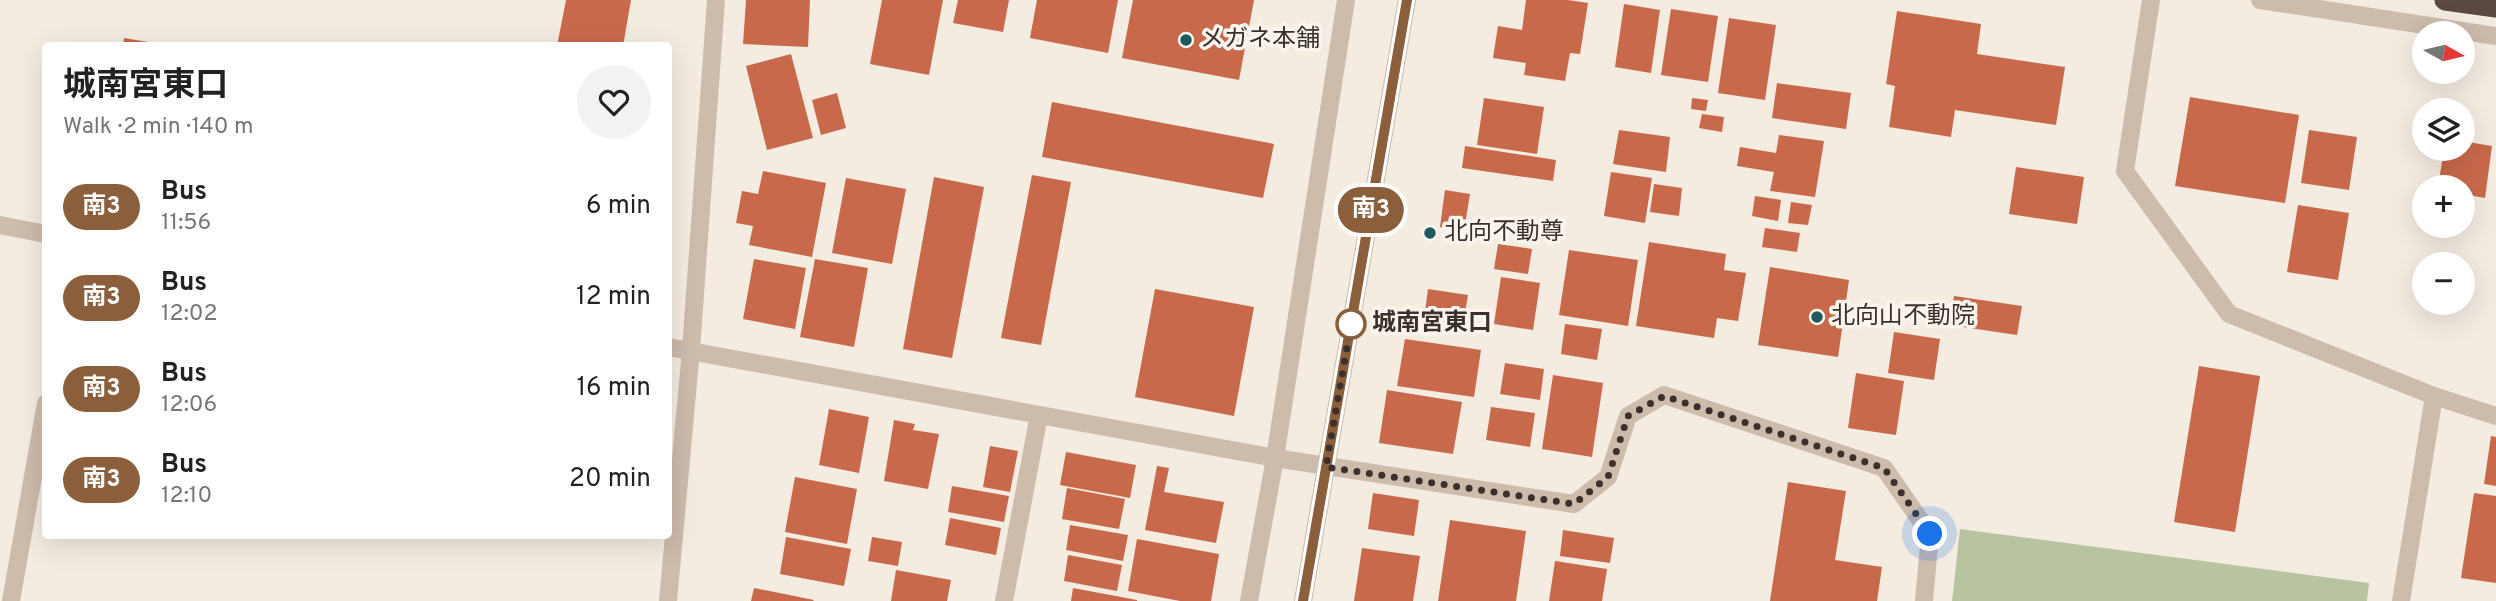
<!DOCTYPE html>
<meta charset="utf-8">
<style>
body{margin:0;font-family:Overpass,"Noto Sans JP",sans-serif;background:#f2f2f2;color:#222;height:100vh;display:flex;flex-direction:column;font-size:26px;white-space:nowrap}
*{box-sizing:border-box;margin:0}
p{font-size:23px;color:#767676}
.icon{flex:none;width:38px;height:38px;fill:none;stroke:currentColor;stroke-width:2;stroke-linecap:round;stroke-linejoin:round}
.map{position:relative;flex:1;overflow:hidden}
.panel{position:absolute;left:42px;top:42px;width:630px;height:497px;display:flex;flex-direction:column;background:#fff;border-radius:7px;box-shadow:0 7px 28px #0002}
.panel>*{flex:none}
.badge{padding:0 14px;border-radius:23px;font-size:24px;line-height:46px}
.needle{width:46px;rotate:98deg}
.fabs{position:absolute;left:2412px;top:21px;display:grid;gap:14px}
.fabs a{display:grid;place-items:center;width:63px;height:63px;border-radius:50%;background:#fff;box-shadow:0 7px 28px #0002;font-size:35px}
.you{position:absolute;width:35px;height:35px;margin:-18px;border:5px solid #fff;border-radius:50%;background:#1a73e8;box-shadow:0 0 0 10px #1a73e833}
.map>.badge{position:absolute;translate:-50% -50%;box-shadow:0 0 0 4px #fff}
.round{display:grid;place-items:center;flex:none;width:74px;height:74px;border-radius:37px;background:#f2f2f2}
.head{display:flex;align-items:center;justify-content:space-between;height:119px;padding:0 21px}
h1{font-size:33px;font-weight:700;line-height:52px}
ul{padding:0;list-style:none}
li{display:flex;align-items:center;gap:21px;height:91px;padding:0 21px}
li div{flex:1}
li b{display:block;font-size:26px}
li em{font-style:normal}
li .badge{min-width:77px;font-weight:700;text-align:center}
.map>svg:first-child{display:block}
</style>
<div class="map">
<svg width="2496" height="601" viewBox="0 0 2496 601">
<rect width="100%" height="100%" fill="#f4ebe1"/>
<path fill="#b8c4a0" d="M1960 529 2369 583 2367 601H1952Z"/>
<path fill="#c8694b" d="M566 0H631L623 46H557Z
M746 0H810L808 47 743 44Z
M882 0H943L929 75 870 64Z
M958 0H1009L1003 32 953 23Z
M1037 0H1118L1108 53 1030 38Z
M1133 0H1254L1239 80 1122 58Z
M1526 0H1568L1588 3 1580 54 1570 53 1565 81 1524 75 1526 63 1493 58 1498 26 1522 30Z
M1624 4 1660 10 1651 73 1615 67Z
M1671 9 1718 16 1708 82 1661 75Z
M1897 11 1981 24 1977 54 2065 67 2056 125 1955 110 1951 137 1889 127 1895 86 1886 84Z
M1729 18 1776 25 1765 100 1718 93Z
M124 38 160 44V46H123Z
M791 54 813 138 767 150 746 66Z
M1777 83 1851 93 1846 129 1772 118Z
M837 93 846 128 821 135 812 100Z
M2190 97 2299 115 2285 203 2175 186Z
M1484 98 1544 107 1537 154 1477 145Z
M1692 98 1708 100 1706 111 1691 109Z
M1052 102 1274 144 1263 198 1042 157Z
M1702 114 1724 117 1722 132 1699 128Z
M1619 130 1670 137 1666 172 1613 164Z
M2309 130 2357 137 2349 190 2301 183Z
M1779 135 1824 141 1815 197 1770 191 1774 172 1737 166 1740 147 1776 153Z
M2462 141 2492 146 2485 198 2462 194V187H2438L2444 149H2462Z
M1465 146 1556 160 1553 181 1462 168Z
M2016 167 2084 177 2077 224 2009 214Z
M763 171 826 183 812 257 749 245 753 226 736 223 742 191 758 194Z
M1611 172 1652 178 1645 223 1604 216Z
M1032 175 1071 182 1041 345 1001 338Z
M934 177 984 187 952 358 903 349Z
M846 178 906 189 892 264 832 253Z
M1654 184 1682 188 1679 216 1650 212Z
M1445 190 1470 194 1464 231 1440 227Z
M1755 196 1781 200 1778 221 1752 216Z
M1791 202 1812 205 1808 225 1788 223Z
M2298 205 2349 213 2338 280 2287 272Z
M1765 228 1800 233 1797 252 1762 247Z
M1649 242 1726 254 1724 270 1746 273 1738 321 1717 318 1714 338 1636 326Z
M1498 244 1532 249 1528 274 1494 269Z
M1569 250 1638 260 1628 326 1559 315Z
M754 259 806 268 795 329 743 319Z
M815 259 868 268 854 347 800 337Z
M1770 267 1849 280 1838 357 1758 345Z
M1501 277 1540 283 1533 330 1494 324Z
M1155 289 1254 307 1234 416 1135 397Z
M1428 289 1468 295 1463 325 1424 319Z
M1954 296 2022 306 2017 335 1963 327 1964 319 1951 317Z
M1565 324 1602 329 1597 360 1561 354Z
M1894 332 1940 339 1934 380 1888 373Z
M1405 339 1481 350 1474 397 1397 386Z
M1505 363 1544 369 1540 400 1500 394Z
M2199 366 2260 376 2235 532 2174 522Z
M1856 373 1904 381 1896 435 1848 428Z
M1553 375 1603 383 1592 457 1542 449Z
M1387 390 1462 402 1453 454 1379 443Z
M1491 407 1535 413 1530 447 1486 440Z
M829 409 869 417 859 473 819 465Z
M894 420 915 424 913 430 939 434 928 489 884 481Z
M2491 436 2496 437V486L2484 484Z
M990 446 1018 451 1010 492 983 487Z
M1066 452 1136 465 1130 498 1060 485Z
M1157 466 1169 468 1164 492 1224 502 1216 543 1145 530Z
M795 477 857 489 847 544 785 532Z
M1788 482 1846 491 1835 560 1882 567 1877 601H1770Z
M952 486 1009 496 1004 522 948 512Z
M1067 488 1125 499 1119 529 1062 519Z
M1373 493 1419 500 1414 536 1368 529Z
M2474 493 2496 496V583L2461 578Z
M950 518 1001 528 996 555 945 545Z
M1450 520 1526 531 1516 601H1438Z
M1070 525 1128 535 1123 561 1066 550Z
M1563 530 1614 538 1610 563 1560 556Z
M786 537 851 549 844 586 780 574Z
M872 537 902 542 898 566 868 561Z
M1137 539 1219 554 1211 601H1180L1128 591Z
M1362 548 1420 556 1413 601H1354Z
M1068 555 1122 565 1117 591 1064 581Z
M1555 561 1607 569 1602 601H1549Z
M896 570 951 580 947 601H891Z
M754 588 814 600 813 601H751Z
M1073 588 1137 600V601H1071Z"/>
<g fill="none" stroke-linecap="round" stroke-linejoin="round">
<path stroke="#cdbbac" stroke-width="18" d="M2434 396 2496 416"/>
<path stroke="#cdbbac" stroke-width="18" d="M2151 0 2125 171 2229 314 2434 396 2401 601
M0 225 46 234
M668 347 1275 458 1574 504 1608 477 1628 416 1664 395 1884 468 1930 534 1924 601
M11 601 46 403
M668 601 691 350 716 0
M1004 601 1039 415"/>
<path stroke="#cdbbac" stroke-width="18" d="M2260 0 2496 36
M1249 601 1275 458 1346 0
M1303 601 1407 0"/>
<path stroke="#5c4a42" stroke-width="21" d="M2445 0 2496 7"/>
</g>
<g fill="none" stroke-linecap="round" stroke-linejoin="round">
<g stroke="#fff" stroke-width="16">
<path id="line" d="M1303 601 1407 0"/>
</g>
<use href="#line" stroke="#8b5e3c" stroke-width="10"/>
<path stroke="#3b302b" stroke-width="7" stroke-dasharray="0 12.6" d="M1351 324 1326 467 1574 504 1608 477 1628 416 1664 396 1884 468 1930 534"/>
</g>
<g fill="#1f5a5e" stroke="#fbf5ee" stroke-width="2.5">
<circle cx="1186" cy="40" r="7"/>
<circle cx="1430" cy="233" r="7"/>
<circle cx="1817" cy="317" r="7"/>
</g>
<circle fill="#fff" stroke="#8b5e3c" stroke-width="3.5" cx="1351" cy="324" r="14"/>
<g text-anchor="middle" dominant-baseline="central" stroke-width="7" stroke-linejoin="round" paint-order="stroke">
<g font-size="24" fill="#3b302b" stroke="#fbf5ee" text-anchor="start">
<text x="1200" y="40">メガネ本舗</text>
<text x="1444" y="233">北向不動尊</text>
<text x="1831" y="317">北向山不動院</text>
</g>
<g font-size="24" font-weight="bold" fill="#3b302b" stroke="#fbf5ee" text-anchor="start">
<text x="1372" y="324">城南宮東口</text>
</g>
</g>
</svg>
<div class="fabs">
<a><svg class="needle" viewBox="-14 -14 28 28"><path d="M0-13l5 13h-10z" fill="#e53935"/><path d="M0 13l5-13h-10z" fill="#767676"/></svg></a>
<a><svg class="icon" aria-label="layers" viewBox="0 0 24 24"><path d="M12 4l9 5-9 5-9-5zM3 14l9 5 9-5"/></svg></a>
<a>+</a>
<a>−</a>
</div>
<div class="you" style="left:1930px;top:534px"></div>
<b class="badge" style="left:1371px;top:210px;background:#8b5e3c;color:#fff">南3</b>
<section class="panel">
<div class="head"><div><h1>城南宮東口</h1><p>Walk · 2 min · 140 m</p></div><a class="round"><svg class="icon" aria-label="heart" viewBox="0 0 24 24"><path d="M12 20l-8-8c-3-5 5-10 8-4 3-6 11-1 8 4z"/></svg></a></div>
<ul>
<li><span class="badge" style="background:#8b5e3c;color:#fff">南3</span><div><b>Bus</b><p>11:56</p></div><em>6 min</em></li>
<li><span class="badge" style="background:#8b5e3c;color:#fff">南3</span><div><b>Bus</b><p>12:02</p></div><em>12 min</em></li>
<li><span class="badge" style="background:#8b5e3c;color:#fff">南3</span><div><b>Bus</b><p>12:06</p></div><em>16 min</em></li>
<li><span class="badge" style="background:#8b5e3c;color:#fff">南3</span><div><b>Bus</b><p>12:10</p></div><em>20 min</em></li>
</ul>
</section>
</div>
